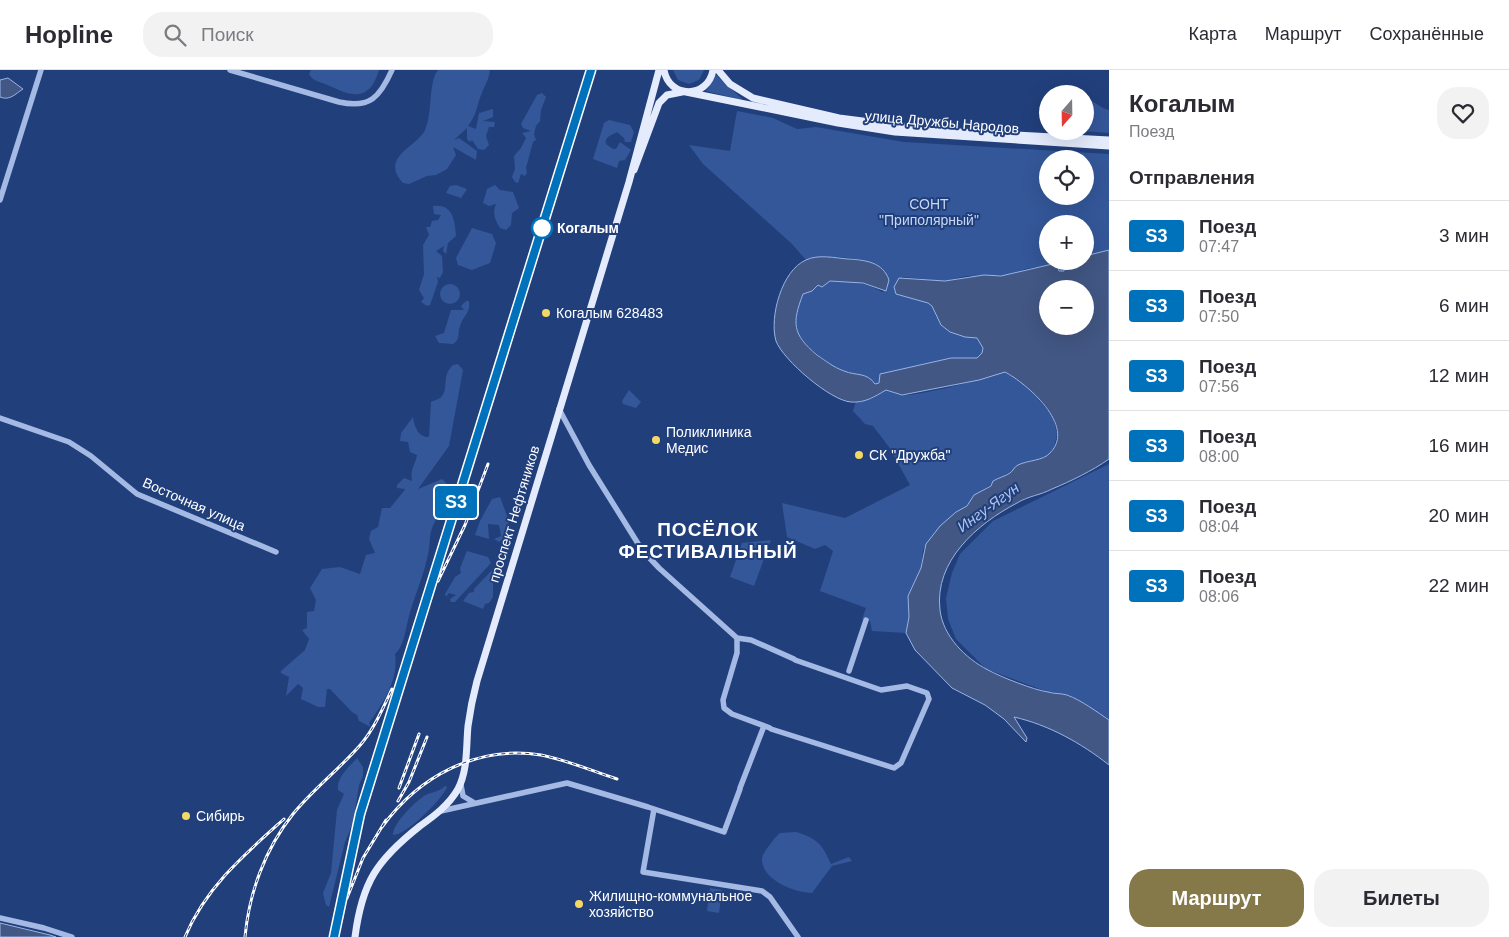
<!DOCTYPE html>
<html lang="ru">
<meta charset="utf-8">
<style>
body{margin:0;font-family:Helvetica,sans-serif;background:#f2f2f3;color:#2b2b33;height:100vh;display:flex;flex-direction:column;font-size:19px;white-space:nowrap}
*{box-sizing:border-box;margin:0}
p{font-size:16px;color:#7c7c81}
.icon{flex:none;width:28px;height:28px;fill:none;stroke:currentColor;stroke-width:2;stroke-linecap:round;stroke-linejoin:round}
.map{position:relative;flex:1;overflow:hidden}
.details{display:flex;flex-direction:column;background:#fff;width:400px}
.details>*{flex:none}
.badge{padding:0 10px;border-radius:4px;font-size:18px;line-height:32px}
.needle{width:32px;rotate:200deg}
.tools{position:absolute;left:1039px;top:15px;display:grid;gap:10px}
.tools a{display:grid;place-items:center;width:55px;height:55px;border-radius:50%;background:#fff;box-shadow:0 5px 20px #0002;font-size:25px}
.map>.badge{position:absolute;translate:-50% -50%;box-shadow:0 0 0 2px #fff}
h2{padding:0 20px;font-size:19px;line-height:45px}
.round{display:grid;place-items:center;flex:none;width:52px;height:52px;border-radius:20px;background:#f2f2f3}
.headline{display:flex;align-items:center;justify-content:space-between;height:85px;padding:0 20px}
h1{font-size:24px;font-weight:700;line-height:38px}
.primary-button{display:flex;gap:10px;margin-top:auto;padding:10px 20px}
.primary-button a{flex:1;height:58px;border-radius:20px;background:#85794a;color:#fff;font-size:20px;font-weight:700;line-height:58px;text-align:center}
.primary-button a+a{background:#f2f2f3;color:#2b2b33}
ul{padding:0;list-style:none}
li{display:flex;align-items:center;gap:15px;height:70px;padding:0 20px;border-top:1px solid #e1e1e2}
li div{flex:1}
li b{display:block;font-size:19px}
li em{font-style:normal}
li .badge{min-width:55px;font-weight:700;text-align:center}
header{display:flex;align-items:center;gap:30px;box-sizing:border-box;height:70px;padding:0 25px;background:#fff;border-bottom:1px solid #e1e1e2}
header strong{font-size:24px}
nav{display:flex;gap:28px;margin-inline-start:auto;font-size:18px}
.search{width:350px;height:45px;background:#f2f2f3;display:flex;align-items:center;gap:12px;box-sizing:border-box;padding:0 18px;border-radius:20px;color:#7c7c81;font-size:19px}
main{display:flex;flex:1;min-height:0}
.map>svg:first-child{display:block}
</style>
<header>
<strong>Hopline</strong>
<div class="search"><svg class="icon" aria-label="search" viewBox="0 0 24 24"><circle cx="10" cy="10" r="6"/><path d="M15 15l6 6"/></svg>Поиск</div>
<nav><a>Карта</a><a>Маршрут</a><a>Сохранённые</a></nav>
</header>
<main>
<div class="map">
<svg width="1109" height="867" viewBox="0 0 1109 867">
<rect width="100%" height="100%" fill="#213f7b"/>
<path fill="#345799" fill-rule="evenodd" d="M311 0H379C370 30 354 28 330 16 322 12 313 12 309 4Z
M438 0H490C489 10 485 14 482 23 476 36 478 43 468 56L476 59 479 43 493 39V47L483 51 495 52 494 57H489L486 66 489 75 484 80 478 79 472 70 470 72 467 69V58L454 70 459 68 477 81 476 90 453 77 456 85 447 99 436 105 427 106 409 114 403 113C379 87 417 77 425 60 433 42 428 13 438 0Z
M673 0H704L699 10 689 14 678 10Z
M716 5 742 29V30L706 21Z
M542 23 546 27 541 40 540 51 536 56 534 64 536 70 533 72 526 98 527 103 525 106 521 104 518 113 515 112 512 107 515 99 514 86 521 78 526 68 522 63 531 61 523 58 521 54 537 25Z
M1085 28C1094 30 1099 38 1109 40V63L1082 61H1085Z
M737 41 773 48 797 59 816 57 904 72 1109 84V180L1085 186V154H1048V191H1069L1065 194V201H1059L1057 194 1025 199 1009 205 966 206 945 211 903 207 896 224 928 233 932 236 941 255 950 262 965 267H977L983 278 982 283 977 288H951L880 304 879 313 875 314C863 302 858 306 844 301 833 297 826 291 817 284 792 264 792 254 803 224L818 215 822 217 830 211C849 210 865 212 882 222L887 220C896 182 828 186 806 190L791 173 703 94 689 75 730 81ZM1048 89H1085V126H1048Z
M609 50 630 55 634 62 631 72H625L624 68 617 62C613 65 604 66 606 74L613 79H616L620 72 631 80 625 90 619 91 617 98 593 89 604 53Z
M456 115 467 119 461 128 446 123 450 116Z
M495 115 500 120 513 122 519 138 512 143 511 155 506 160 500 158C495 150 492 143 496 134L489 136 483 133 487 119Z
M433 136C453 133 455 151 456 166L448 173 446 184 443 181 444 176 436 181 442 186 443 202 440 208 437 207 438 212 430 235 427 236 421 232 424 228 419 220 424 204 423 175 429 165 426 157H430L432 151 438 150 441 145 434 144Z
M472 158 492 164 496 173 490 193 472 200 458 195 456 188Z
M440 224a10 10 0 1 1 20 0a10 10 0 1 1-20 0Z
M466 231H469C471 243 463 246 460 256 457 264 461 269 453 274L439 273 435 266 444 263 451 240H464L461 236Z
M453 295 458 294 463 300 449 376 418 419 442 409 447 414C449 436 431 450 430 468 429 495 416 520 409 546 406 557 404 577 395 584 399 610 383 633 369 653L371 657 359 651 357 645 352 642 330 619H327L325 637H318L301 629 303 618 298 614 286 626 289 607 281 603V601L305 580 309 569 302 560 307 558V542L314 541 316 530 310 518 322 499 340 497 360 504 366 485 375 483 369 469 371 461 378 457 382 438H390L404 421 405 419 397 418V415L404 408 412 411C410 398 415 396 417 385L410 382 408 372 400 371 401 363 413 347C414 355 418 368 429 367L431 332C435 330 440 329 442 326 449 318 441 306 453 295Z
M1001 302H1005L1026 314 1053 347 1057 364 1054 378 1046 387 1024 393 978 423 966 436 956 442 936 461 923 480 921 498 908 526 909 547 906 563 872 561 870 551 862 549 866 538 820 521 833 481 825 475 815 479 787 467 782 433 845 448 910 415 889 377 873 356 865 354 853 341 856 331 873 328 886 320C891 322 896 324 901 325 916 327 986 309 1001 302Z
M629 320 641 332 636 338 623 334 622 331Z
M1109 394V650L1069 625 1048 622 986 599 956 569 948 549 946 528 952 503 960 484 993 451Z
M500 427 509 451 505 464 511 471 506 474 501 470 499 472 494 469 501 466 499 455 488 454 489 469 475 465 480 451 492 429Z
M771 470 754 516 730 507 742 473Z
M467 481 488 487 491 493 455 532H451L450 529 456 525 449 523 446 527 445 524 455 507 461 503 460 498Z
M497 495 500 503 493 513V527L489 533 485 534 483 539 463 531 469 523 474 522V519Z
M357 688 363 697V706L359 715 353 753 345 772 329 837 326 835 323 823 331 803 337 740 344 724 338 720C336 708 349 697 357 688Z
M445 716 447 717C442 730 405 766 393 765 393 753 414 733 424 726 430 722 440 722 445 716Z
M796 762C819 769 822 775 831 794L849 787 852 791 832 796 812 823C794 822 761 810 762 788 762 784 776 766 780 763Z
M710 818 722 820 719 843 707 841Z"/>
<path fill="#425784" stroke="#98b4e7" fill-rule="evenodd" d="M8 8 23 19C15 24 10 31 0 27V10Z
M1109 180V389C1092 401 1071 411 1052 419 1041 425 1028 426 1017 433 977 454 934 491 940 540 943 566 965 588 988 600 1001 607 1034 620 1048 622 1054 624 1060 623 1067 625 1081 630 1097 642 1109 650V695C1081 673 1049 655 1014 647L1027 668 1026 672 1004 649 985 635 952 618 915 580 906 563 909 547 908 526 921 498 926 474 940 456 956 442 967 436 974 425 991 416 993 411C998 408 1006 406 1010 403 1013 401 1014 397 1018 395 1028 390 1043 391 1050 383 1077 356 1026 313 1005 302L979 310 902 325 886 320C874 327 865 333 851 332 831 331 783 290 776 271 769 247 782 200 806 190 818 184 835 188 848 189 865 190 883 192 889 210L886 221 863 213 830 211 822 217 818 215 812 221 803 224C792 253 792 264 817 285 826 291 833 297 844 301 856 306 867 302 875 314L879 313 880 304 951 288H977L982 283 983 278 977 268 965 267 950 262 941 255 932 236 928 233 896 224 894 217 899 208 945 211 984 205 1001 206 1057 193 1059 201H1064L1065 194 1069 191H1085V186ZM1048 219H1085V256H1048Z
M0 853 50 865 56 867H0Z"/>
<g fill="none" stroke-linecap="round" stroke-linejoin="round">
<path stroke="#a4bae5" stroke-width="5.5" d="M230 0 339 32C370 39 380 27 392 0
M0 130 41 0
M559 339 589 395 642 480 659 498 737 568
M0 348 69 372 91 386 137 424 276 482
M737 568V583L723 630 724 638 732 644 770 658
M737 568 751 570 794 589
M849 601 866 550
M771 659 894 698 901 693 929 629 927 623 907 616 881 620 795 590
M461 715 463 726 473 732
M740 718 764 656
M654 739 643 802 762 821 770 827 798 867
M441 741 567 713 648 737 724 762 740 719
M0 848 44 858 72 867"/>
<path stroke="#e4ebfd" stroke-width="7" d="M664 0C669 29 708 29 713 0
M718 0 730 14 753 28 839 48 941 61 1109 70
M686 22 838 53 895 62 1109 76
M634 100 659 33 667 25 682 22
M355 867C362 812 377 790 420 756 434 746 449 735 458 719 468 700 466 677 468 656 470 641 473 626 477 611L629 112 659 0"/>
<g stroke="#fff" stroke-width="3">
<path id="rail" d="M438 511 465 455 488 394
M399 718 419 664
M398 731 409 712 427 667
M382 757C419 706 477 675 541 685 567 690 592 701 617 709
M347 828 363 788 386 750
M185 867C206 817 245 784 284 749
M245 867C249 823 265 779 293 744 314 718 341 698 362 673 375 657 383 638 392 619
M334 867 360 744 591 0"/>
</g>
<use href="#rail" stroke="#213f7b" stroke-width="1" stroke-dasharray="4" stroke-linecap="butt"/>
</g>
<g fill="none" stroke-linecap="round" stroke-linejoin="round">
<g stroke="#fff" stroke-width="11">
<path id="line" d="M334 867 360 744 591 0"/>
</g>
<use href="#line" stroke="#0072bc" stroke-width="8"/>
</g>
<circle fill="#fff" stroke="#0072bc" stroke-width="2.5" cx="542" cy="158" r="10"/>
<g fill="#f2d865" stroke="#213f7b" stroke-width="2">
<circle cx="546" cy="243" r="5"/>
<circle cx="656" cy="370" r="5"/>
<circle cx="859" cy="385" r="5"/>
<circle cx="186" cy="746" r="5"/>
<circle cx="579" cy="834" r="5"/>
</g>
<g text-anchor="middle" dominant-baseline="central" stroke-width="4" stroke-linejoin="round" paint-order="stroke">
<g font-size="14" fill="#fff" stroke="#213f7b">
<text transform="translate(942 52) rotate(5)">улица Дружбы Народов</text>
<text transform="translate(194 434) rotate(24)">Восточная улица</text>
<text transform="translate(514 444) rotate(-73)">проспект Нефтяников</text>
</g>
<g font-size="14" fill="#c7d7f4" stroke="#213f7b">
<text x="929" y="134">СОНТ<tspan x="929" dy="16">"Приполярный"</tspan></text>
</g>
<g font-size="14" font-weight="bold" fill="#fff" stroke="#213f7b" text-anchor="start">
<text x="557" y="158">Когалым</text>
</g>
<g font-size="14" fill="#fff" stroke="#213f7b" text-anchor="start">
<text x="556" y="243">Когалым 628483</text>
<text x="666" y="362">Поликлиника<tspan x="666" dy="16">Медис</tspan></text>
<text x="869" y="385">СК "Дружба"</text>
<text x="196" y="746">Сибирь</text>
<text x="589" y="826">Жилищно-коммунальное<tspan x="589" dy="16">хозяйство</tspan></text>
</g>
<g font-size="15" font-style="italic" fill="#afc5ed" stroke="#213f7b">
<text transform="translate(988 437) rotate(-36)">Ингу-Ягун</text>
</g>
<g font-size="19" font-weight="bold" letter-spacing="1" fill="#fff" stroke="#213f7b">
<text x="708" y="459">ПОСЁЛОК<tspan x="708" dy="22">ФЕСТИВАЛЬНЫЙ</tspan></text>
</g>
</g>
</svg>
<div class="tools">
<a><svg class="needle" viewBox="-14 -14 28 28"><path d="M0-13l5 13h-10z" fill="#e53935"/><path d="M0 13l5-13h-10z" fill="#7c7c81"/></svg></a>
<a><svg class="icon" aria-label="locate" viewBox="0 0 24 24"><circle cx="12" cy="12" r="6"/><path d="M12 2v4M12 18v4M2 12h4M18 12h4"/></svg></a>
<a>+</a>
<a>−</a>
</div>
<b class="badge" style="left:456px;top:432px;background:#0072bc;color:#fff">S3</b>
</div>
<section class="details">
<div class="headline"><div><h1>Когалым</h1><p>Поезд</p></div><a class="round"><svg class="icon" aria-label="heart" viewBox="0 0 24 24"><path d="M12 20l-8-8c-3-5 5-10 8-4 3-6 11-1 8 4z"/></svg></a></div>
<h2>Отправления</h2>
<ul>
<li><span class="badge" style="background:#0072bc;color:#fff">S3</span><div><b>Поезд</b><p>07:47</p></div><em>3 мин</em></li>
<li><span class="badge" style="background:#0072bc;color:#fff">S3</span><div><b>Поезд</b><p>07:50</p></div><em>6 мин</em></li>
<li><span class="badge" style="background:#0072bc;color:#fff">S3</span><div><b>Поезд</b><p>07:56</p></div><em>12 мин</em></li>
<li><span class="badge" style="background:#0072bc;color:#fff">S3</span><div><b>Поезд</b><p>08:00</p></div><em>16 мин</em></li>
<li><span class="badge" style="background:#0072bc;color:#fff">S3</span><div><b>Поезд</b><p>08:04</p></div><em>20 мин</em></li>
<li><span class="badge" style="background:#0072bc;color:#fff">S3</span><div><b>Поезд</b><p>08:06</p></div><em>22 мин</em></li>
</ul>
<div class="primary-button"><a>Маршрут</a><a>Билеты</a></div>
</section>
</main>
